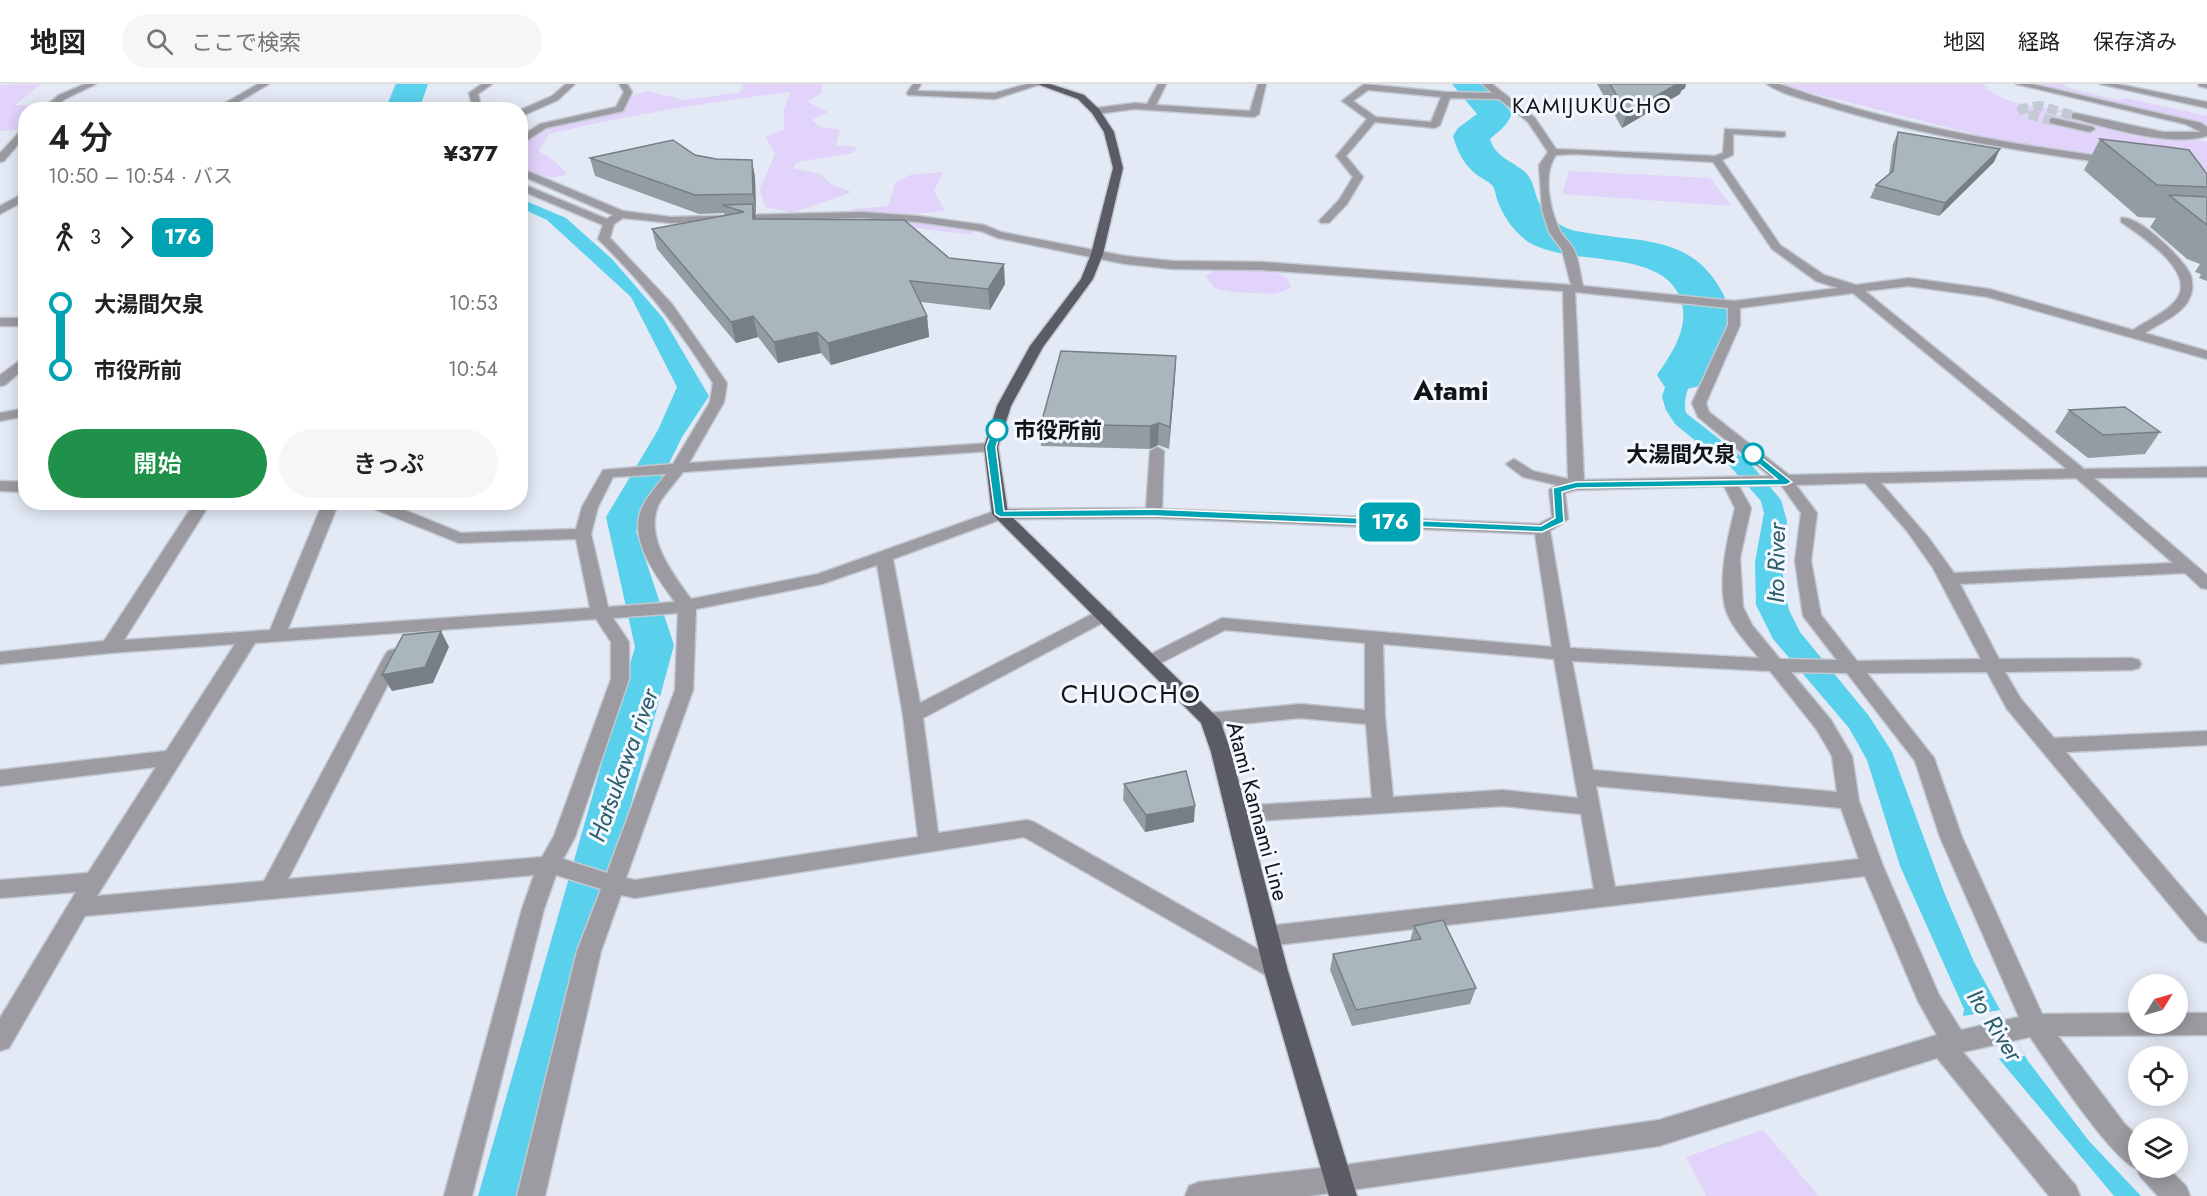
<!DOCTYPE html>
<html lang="ja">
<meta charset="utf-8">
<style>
body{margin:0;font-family:Jost,"Noto Sans JP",sans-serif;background:#f6f6f6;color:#222;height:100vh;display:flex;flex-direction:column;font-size:22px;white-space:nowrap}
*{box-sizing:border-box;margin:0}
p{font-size:20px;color:#767676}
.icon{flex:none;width:33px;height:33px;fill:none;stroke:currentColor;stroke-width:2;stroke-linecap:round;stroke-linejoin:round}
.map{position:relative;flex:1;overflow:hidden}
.side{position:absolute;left:18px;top:18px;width:510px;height:408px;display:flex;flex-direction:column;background:#fff;border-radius:24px;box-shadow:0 3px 15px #0003}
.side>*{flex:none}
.badge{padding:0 12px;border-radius:9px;font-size:21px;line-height:39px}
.needle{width:39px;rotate:53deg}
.buttons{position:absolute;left:2128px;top:890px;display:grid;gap:12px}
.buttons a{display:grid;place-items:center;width:60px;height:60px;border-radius:50%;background:#fff;box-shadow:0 3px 15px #0003;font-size:30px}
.map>.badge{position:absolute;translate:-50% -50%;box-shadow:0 0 0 3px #fff}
.legs{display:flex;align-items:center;gap:9px;height:66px;padding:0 30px;font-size:20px}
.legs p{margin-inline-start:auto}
.head{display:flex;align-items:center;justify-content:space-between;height:102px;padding:0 30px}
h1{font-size:33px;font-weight:600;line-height:45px}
.cta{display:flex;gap:12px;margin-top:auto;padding:12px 30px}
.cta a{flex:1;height:69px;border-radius:36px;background:#20914a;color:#fff;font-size:24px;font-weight:600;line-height:69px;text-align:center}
.cta a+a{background:#f6f6f6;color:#222}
ul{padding:0 30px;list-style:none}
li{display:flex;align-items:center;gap:21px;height:66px;font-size:22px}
li i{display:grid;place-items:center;width:9px;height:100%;margin:0 8px;background:currentColor}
li i::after{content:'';width:15px;height:15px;margin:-8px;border:4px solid;border-radius:50%;background:#fff}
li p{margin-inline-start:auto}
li:first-child i{background:linear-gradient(#0000 50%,currentColor 0)}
li:last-child i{background:linear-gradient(currentColor 50%,#0000 0)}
header{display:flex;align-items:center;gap:36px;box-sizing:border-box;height:84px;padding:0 30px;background:#fff;border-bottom:2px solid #e0e0e0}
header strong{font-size:28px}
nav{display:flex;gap:33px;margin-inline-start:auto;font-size:21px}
.search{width:420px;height:54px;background:#f6f6f6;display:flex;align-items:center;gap:15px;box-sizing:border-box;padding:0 21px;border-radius:33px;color:#767676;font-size:22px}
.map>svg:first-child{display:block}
</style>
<header>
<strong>地図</strong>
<div class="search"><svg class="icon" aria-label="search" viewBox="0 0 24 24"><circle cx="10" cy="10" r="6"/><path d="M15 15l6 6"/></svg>ここで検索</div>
<nav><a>地図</a><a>経路</a><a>保存済み</a></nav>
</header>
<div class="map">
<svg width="2207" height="1112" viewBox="0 0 2207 1112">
<rect width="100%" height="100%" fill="#e3eaf5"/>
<path fill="#e1d3f9" d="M41 0 15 21 42 22 39 25 26 26 25 39 18 46 0 47V1Z
M395 0H424L418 19 413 25H385Z
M743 0H822V8L808 18 828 28 812 36 820 43 840 46 836 61 858 63 853 69 797 78 793 84 820 90 832 101 852 108 792 129 765 123 760 105 775 70 765 52 784 46V27L790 8C709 18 629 31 549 50L539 67 557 79 567 90C548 97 537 92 521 80L520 64 546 43 618 26 633 12 647 7 685 16 737 9 743 5Z
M1777 0H1983C2001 23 2044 22 2071 27L2037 32 2075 30 2207 58V87L2001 57Z
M2025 0H2065L2064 3 2118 16 2126 14 2207 32V44Z
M1569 87 1710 94 1731 122 1562 110Z
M943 88 934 107 945 126C915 132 886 130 855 128L852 125 888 122 895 99 910 91Z
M805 133 910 135 972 144V151L908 143 803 138Z
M1218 185 1272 186 1288 195 1291 204 1275 210 1232 208 1214 204 1205 192Z
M1763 1046 1819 1112H1706L1686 1073Z"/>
<path fill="#59d0ec" d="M521 115 566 134 612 175 663 234 709 312 682 353 636 447 674 561 525 1112H478L635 563 606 433 658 346 677 303 631 213 547 136 521 124Z
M1709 207 1721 227C1720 235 1719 243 1715 250 1707 270 1679 308 1686 329L1750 379 1781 416 1787 437 1782 479 1784 504 1789 526 1800 548 1869 632 1892 668 1944 808 1974 878 2028 977 2089 1057 2141 1112H2114L1963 932 1964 925 1900 782 1867 676 1849 644 1773 555 1756 521 1755 478 1764 429 1761 417 1727 379 1703 363 1675 340 1666 326 1662 313 1669 289 1696 245V224L1689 210Z"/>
<path fill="#e3eaf5" d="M2000 926 2025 972 1995 975 1969 944 1963 932Z"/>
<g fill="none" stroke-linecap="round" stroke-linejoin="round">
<path fill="#59d0ec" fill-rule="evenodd" d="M396 0H428L419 26H385Z
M1452 0H1486L1512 29C1508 41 1499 47 1490 55 1496 74 1511 76 1525 88 1539 101 1531 124 1559 140 1569 147 1582 148 1594 150 1645 158 1692 154 1721 206 1741 240 1720 273 1700 302L1682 306 1664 302 1657 291C1673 268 1692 240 1679 211 1658 165 1573 182 1532 160 1517 152 1504 134 1498 118 1496 113 1495 104 1492 101 1488 97 1481 94 1477 91 1464 81 1457 67 1453 52L1458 44 1477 30Z"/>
<path stroke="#c4cad4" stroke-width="10" stroke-dasharray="10 5" stroke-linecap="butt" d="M2053 37 2028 30 2022 25 2040 22 2075 32"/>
<g stroke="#c2c8d2" stroke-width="3">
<path id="minor" d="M85 0H96L65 15 51 26H41L59 11Z
M258 0H269L225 26H213Z
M482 0H492L478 10 482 26H473L469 9Z
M566 0H575L558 16 520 33V26L552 12Z
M619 0H627L632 8 623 27 546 44 520 61V53L540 40 616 23 624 8Z
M913 0H921L917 7 995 9 1027 0H1041L995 15 908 11 907 9Z
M1158 0H1166L1156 21 1250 27 1258 0H1266L1259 30 1254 33 1135 25 1096 30 1091 27 1096 24 1135 19 1147 20Z
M1364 0 1446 8 1492 9 1482 0H1492L1535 34 1556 65 1715 72 1723 69 1725 45 1785 48V52L1782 53 1733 50V71L1722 76 1780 161 1824 191 1856 201 1909 194 1989 205 2133 246C2146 237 2166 229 2176 216 2198 188 2140 151 2121 138V134C2139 131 2185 176 2191 192 2193 200 2193 208 2189 215 2183 230 2158 240 2145 249L2207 267V275L1988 213 1909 202 1865 207 2084 385 2207 383V393L2094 394 2207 491V505L2201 504 2185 489 1960 500 1999 575 2132 574 2139 576 2141 580 2139 584 2132 586 2005 588 2021 615 2054 654 2207 647V661L2066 668 2207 833V859L2199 856 2007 625 1987 588 1867 589 1934 674 1962 753 2042 930 2139 929V939H2178V929H2207V951L2058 952 2124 1039 2139 1054V1083H2167L2186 1102 2190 1112H2158L2140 1092 2137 1085C2111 1075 2049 980 2030 953L1963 968 2076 1102 2080 1112H2049L1937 974 1659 1062 1309 1112H1185L1189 1102 1199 1098 1338 1082 1659 1036 1937 951 1918 917 1865 792 1267 862 1259 859 1256 852 1259 845 1267 842 1594 805 1581 730 1503 722 1237 738 1230 736 1227 730 1230 724 1237 722 1372 714 1366 640 1300 634 1210 643 1203 641 1200 636 1203 631 1210 629 1300 620 1365 626V559L1225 546 1157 581 1151 583 1145 581 1142 577 1145 573 1222 534 1552 563 1535 450 1154 434 1002 435 893 475 920 619 1098 527H1110L1113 531 1110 535 923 634 938 749 1027 736 1034 738 1284 880 1288 887 1284 894 1276 897 1024 753 635 814 621 811 601 867 545 1112H517L577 867 601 805 556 791 544 825 472 1112H444L522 825 534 791 85 832 9 964 0 967V934L76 808 0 814V796L88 789 156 683 0 702V686L166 667 235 560 110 569 0 580V568L104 557 195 418H211L124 556 270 546 323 418H339L288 545 590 524 576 455 459 459 364 421 362 418H385L461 449 576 445 582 423 603 386 673 380 710 318 713 299C681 247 644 200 600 157L598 155 603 141 520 106V99L607 135 613 131 520 91V84L623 127 671 133 861 128 918 132 984 141 1001 148 1125 172 1173 177 1262 178 1571 201 1562 166 1549 148 1542 126 1539 81 1548 68 1528 38 1499 15 1450 14 1440 41 1435 44 1375 38 1346 72 1363 93 1347 120 1329 139H1321L1319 137 1339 116 1353 93 1336 72 1367 35 1342 17ZM1368 6 1441 13 1431 38 1376 33 1353 17ZM1575 70 1713 78 1772 165 1816 197 1838 204 1734 217 1583 202C1580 190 1579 176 1574 166 1571 159 1564 154 1560 147 1550 126 1542 91 1556 71ZM623 134 671 139 861 134 918 138 981 147 998 154 1125 180 1173 185 1262 186 1563 207 1568 395 1533 387 1514 375 1506 380 1523 393 1557 401 1549 406 1552 433 1539 440 1162 425 1164 367 1157 363 1150 367 1146 424 1000 425 818 490 691 515C673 490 645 455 658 422 663 411 675 399 683 388L991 367 998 363 991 359 689 379 724 318 727 299 672 220 610 154 614 140ZM1575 208 1728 224V241L1692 319 1698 333 1770 392 1584 396ZM1853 209 2062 381 2066 385 1789 391 1709 328 1706 319 1740 241V224ZM666 390C659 399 650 409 644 420 625 452 657 493 675 518L608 523 591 450 598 423 613 393ZM2076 394 2173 479 1954 489 1928 453 1881 399ZM1865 399 1907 447 1933 484 1981 575 1857 577 1821 531 1811 477 1817 429 1796 401ZM1781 401 1801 429 1795 477 1803 532 1837 576 1780 575 1752 541 1743 523 1740 474 1751 424 1739 402ZM1724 402 1735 424C1728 453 1718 493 1725 523 1730 542 1747 559 1759 574L1570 564 1550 447 1568 435 1565 409 1576 406ZM877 481 903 631 918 753 635 796 626 794 693 606 696 525 822 500ZM678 529 675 606 607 789 563 775 575 753 629 595V558L613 534ZM596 535 611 558V595L554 752 542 773 288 795 403 571 400 567 394 565 388 567 385 571 264 797 97 812 255 559ZM1383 560 1554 575 1578 714 1503 706 1393 713 1385 634ZM1572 577 1770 587 1817 646 1832 672 1837 708 1593 686ZM1791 588 1847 589 1915 677 1940 753 2019 933 1961 946 1939 911 1883 782 1859 717 1852 672 1831 636ZM1596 702 1841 724 1859 775 1615 803Z
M1767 0H1779C1888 39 2000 59 2114 74L2119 77 2114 80C2017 67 1920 51 1826 22 1808 16 1782 11 1767 0Z
M2016 0H2032L2201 39 2207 43V52C2169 63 2110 44 2072 34V30L2075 29 2163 48H2201L2185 40Z
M2100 0H2117L2207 18V24Z
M2198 0H2207V4L2199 2Z
M2053 34 2093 43 2095 45 2090 48 2050 39V35Z
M26 41V51L4 77 0 78V69Z
M26 108V116L0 130V122Z
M0 234H26V242H0Z
M26 272V283L5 301 0 302V291Z
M26 324V332L0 337V329Z
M0 397 26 398V408L0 407Z"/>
</g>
<g stroke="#c2c8d2" stroke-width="3">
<path id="major" d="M1037 0H1050L1084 11 1099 25 1114 48 1123 84 1103 170 1093 195 1043 263 1011 322 998 363 1008 429 1220 636 1231 668 1288 887 1357 1112H1329L1264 887 1211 668 1201 639 992 430 984 363 997 322 1030 262 1081 195 1091 170 1113 84 1104 48 1092 29 1078 15Z"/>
</g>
<use href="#minor" fill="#9b9ba1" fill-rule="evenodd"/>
<use href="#major" fill="#5a5b64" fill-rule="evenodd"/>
</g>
<path fill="#929da3" d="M1597 0H1686L1685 4 1681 7 1680 10 1622 44Z
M1898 48 1994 78 1939 132 1870 114 1876 101 1889 90 1893 60Z
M2100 55 2207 90V197L2199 194 2201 190 2195 188 2200 180 2187 175 2150 143 2156 134 2138 133 2084 86Z
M695 71 716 75 752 76 755 94 756 129H755L756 135 949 174 1005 200 990 226 921 218 927 232 929 253 831 281 821 269 778 279 758 253 736 259 657 165 652 145 725 132 724 129 699 130 595 92 590 74Z
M1175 293 1169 365 1158 361 1150 365 1041 362V340Z
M2069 326 2160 348 2145 370 2088 374 2055 348Z
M1124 700 1194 738 1145 748 1123 716Z
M1414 842 1476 904 1470 920 1352 942 1330 886 1333 870 1410 857Z"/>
<path fill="#777f85" d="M1677 0H1686L1685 4 1681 7 1680 10 1622 44 1627 29Z
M2000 65 1994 78 1939 132 1945 119Z
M752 76 755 94 756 129 753 110Z
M753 120 757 139 753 135Z
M1004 180 1005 200 990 226 988 205Z
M753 232 758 253 736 259 731 238Z
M927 232 929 253 831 281 828 259Z
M817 248 821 269 778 279 774 258Z
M1176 272 1175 293 1169 365 1170 343Z
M1159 339 1158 361 1150 365V342Z
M441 547 449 563 433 599 392 607 382 591Z
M1195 722 1194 738 1145 748 1146 731Z"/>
<path fill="#aab6be" stroke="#777f85" stroke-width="1.5" d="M1610 0H1677L1627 29Z
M1898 48 2000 65 1945 119 1876 101 1893 87Z
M2100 55 2168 63 2189 66 2207 90V103L2157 101Z
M673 56 695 71 716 75 752 76 753 110 695 111 590 74Z
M2169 111 2207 113V141Z
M753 120V135L904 136 949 174 1004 180 988 205 910 197 927 232 828 259 817 248 774 258 753 232 731 238 652 145 744 128 722 121Z
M1061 267 1176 272 1170 343 1159 339 1150 342 1041 340Z
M2125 323 2160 348 2103 351 2069 326Z
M441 547 425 583 382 591 403 551Z
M1186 687 1195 722 1146 731 1124 700Z
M1443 836 1476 904 1356 926 1333 870 1421 855 1414 842Z"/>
<path fill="#00a3b4" stroke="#fff" stroke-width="1.5" d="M993 344 1001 346 996 363 1004 427 1154 425 1541 442 1555 434 1553 404 1576 398 1777 395 1749 372 1748 370 1753 367 1792 398 1786 401 1577 404 1562 408 1564 438 1542 448 1154 432 1000 433 995 430 986 363Z"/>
<g fill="#fff" stroke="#00a3b4" stroke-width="3">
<circle cx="997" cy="346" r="10"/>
<circle cx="1753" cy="370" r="10"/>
</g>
<g text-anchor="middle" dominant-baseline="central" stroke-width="6" stroke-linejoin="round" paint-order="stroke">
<g font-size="22" letter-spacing="1.5" fill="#121518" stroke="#f3f7fe">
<text x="1592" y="21">KAMIJUKUCHO</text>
</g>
<g font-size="22" font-weight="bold" fill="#121518" stroke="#f3f7fe" text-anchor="start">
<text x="1014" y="346">市役所前</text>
<text x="1736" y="370" text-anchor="end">大湯間欠泉</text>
</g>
<g font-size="22" fill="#121518" stroke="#f3f7fe">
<text transform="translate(1258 727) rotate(75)">Atami Kannami Line</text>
</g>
<g font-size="24" font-style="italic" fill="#2c5e6a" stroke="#f3f7fe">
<text transform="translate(1776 479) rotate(-89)">Ito River</text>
<text transform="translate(623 681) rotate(-70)">Hatsukawa river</text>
<text transform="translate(1995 941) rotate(57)">Ito River</text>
</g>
<g font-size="26" letter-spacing="1.5" fill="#121518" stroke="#f3f7fe">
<text x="1131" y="610">CHUOCHO</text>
</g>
<g font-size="28" font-weight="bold" fill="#121518" stroke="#f3f7fe">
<text x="1451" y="306">Atami</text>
</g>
</g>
</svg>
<div class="buttons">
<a><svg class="needle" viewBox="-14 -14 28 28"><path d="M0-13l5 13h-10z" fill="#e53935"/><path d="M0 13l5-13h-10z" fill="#767676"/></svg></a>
<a><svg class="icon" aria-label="locate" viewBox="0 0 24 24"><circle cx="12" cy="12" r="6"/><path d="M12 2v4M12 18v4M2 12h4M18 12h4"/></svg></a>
<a><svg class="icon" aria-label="layers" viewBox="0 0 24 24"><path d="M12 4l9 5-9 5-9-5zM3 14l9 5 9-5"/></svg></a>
</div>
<b class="badge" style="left:1390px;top:438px;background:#00a3b4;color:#fff">176</b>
<section class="side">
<div class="head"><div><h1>4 分</h1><p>10:50 – 10:54 · バス</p></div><b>¥377</b></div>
<div class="legs"><svg class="icon" aria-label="walk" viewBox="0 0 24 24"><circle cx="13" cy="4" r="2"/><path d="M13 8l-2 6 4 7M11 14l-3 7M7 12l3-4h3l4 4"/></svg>3<svg class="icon" aria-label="forward" viewBox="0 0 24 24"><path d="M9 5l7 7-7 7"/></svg><b class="badge" style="background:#00a3b4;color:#fff">176</b></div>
<ul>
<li><i style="color:#00a3b4"></i><b>大湯間欠泉</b><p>10:53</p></li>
<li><i style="color:#00a3b4"></i><b>市役所前</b><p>10:54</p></li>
</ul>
<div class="cta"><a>開始</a><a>きっぷ</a></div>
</section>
</div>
